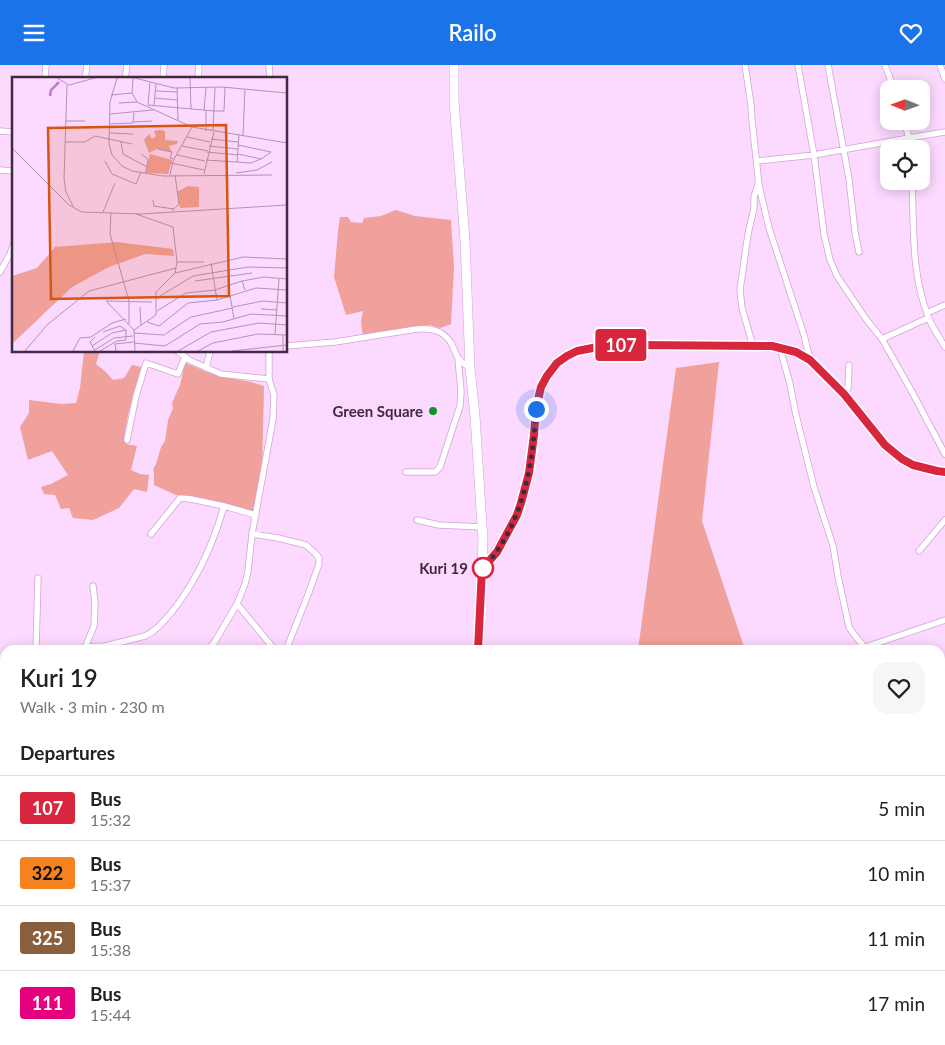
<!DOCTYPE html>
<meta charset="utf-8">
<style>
body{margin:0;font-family:Lato,sans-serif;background:#f6f6f6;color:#222;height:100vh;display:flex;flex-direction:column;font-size:19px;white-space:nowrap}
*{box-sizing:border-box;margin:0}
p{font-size:16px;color:#767676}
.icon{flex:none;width:28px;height:28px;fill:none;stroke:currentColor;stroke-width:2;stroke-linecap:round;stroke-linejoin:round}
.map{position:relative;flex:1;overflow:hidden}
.panel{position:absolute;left:0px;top:580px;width:945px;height:400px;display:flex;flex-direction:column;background:#fff;border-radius:15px 15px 0 0;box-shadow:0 2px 12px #0003}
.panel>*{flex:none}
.badge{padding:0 10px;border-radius:4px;font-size:18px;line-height:32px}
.needle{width:32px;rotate:271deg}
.fabs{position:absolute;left:880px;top:15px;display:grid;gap:10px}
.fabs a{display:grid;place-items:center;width:50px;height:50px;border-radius:10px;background:#fff;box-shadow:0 2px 12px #0003;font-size:25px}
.you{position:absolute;width:25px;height:25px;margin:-12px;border:4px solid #fff;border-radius:50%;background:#1a73e8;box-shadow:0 0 0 8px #1a73e833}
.map>.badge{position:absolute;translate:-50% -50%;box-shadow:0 0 0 2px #fff}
h2{padding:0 20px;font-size:19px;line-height:45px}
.round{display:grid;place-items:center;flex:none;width:52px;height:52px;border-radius:15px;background:#f6f6f6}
.overview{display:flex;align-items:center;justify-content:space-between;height:85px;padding:0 20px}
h1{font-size:24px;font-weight:600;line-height:38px}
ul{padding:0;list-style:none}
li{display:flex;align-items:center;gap:15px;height:65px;padding:0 20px;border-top:1px solid #e0e0e0}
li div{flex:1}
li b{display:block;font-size:19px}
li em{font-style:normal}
li .badge{min-width:55px;font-weight:700;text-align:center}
header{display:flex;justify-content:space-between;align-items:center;height:65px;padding:0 20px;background:#1a73e8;color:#fff;font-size:22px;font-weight:600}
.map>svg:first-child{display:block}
</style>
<header><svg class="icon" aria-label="menu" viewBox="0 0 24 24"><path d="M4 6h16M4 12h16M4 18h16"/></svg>Railo<svg class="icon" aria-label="heart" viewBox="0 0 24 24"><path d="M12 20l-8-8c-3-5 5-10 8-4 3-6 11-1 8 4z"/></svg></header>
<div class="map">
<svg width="945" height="980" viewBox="0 0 945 980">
<rect width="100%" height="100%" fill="#fcd9fe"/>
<path fill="#f1a19b" d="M396 145 415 151 451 155 454 203 451 259 440 263 430 260 411 262 363 273 361 257 363 246 346 250 334 212 338 166 340 152H348L351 157 362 158 364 153 381 151Z
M84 286H100L96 299 106 307 113 315 124 313 132 300 141 302 128 350 124 372 126 379 137 381 131 405 140 409 149 410 147 427 134 424 119 443 93 455 73 453 69 443 61 444 55 430 44 429 41 422 51 419 68 410 52 386 28 395 20 362 29 348V335L62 339 76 338 80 323Z
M719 297 702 456 745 585H638L676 303Z
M185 298 215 310 251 317 264 321 262 411 256 442H253V447L243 443 185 432 176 430 154 420V407L153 404 156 399 161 382 165 376 168 355 173 343 172 338 180 320Z
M940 931 945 937V980H688L683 975H940Z"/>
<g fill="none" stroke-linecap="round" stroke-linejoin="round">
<g stroke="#d79fdb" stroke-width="7">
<path id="minor" d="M269 0 270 14
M745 0 751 40 752 55 759 121 769 163 804 270 810 295
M798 0 814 90 824 169 830 195 837 211 866 254 882 274 911 325 945 389
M828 0 849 114 855 167 859 187
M885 0 894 24
M940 0 945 14
M45 14 46 0
M85 14 87 0
M125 14 127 0
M163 14 164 0
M198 14 199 0
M904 56 909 73 910 84
M0 66 14 67
M757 96 814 90 909 73 945 67
M0 105 14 106
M912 116C914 161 911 208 928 251 932 262 939 272 945 282
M0 207 10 189 14 178
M927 248 945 240
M882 274 928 253
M286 281 335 277 417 264C431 263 443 265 451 278 454 283 455 288 458 293 461 297 466 300 470 303
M753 281 742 243 740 225 748 169 754 143V132L758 119
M780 283 790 319 796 350 814 422 833 481 838 511 849 562 853 568 865 583V585
M177 286 191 296 221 309 269 314
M206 303 210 286
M844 329 848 323 849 300
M127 375 136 331 146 298 178 309 185 292
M406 407H435L440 402 460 341 461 327 458 293
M417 455 439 460 483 462
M151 469 180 433 191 434 224 441
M252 469 278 473 306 480 316 489 319 493V499L309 527 286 585
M919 486 945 455
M237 539 275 585
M85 582 105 581 145 571C156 566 163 557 171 548 196 517 213 480 224 441L256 450
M36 585 38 513
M84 585 94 561 95 538 93 521
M207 585 214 578 237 539 245 519 248 506 252 469 273 354 274 330 269 314V286
M857 585 945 555
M0 640H5
M940 832 945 838
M0 884H5"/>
</g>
<g stroke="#d79fdb" stroke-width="9">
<path id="major" d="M482 504C501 481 517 455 525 425 530 407 532 388 534 369 537 342 536 324 555 302 561 294 570 288 579 285 607 277 645 280 674 281 700 281 727 281 753 281L780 283 796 287 810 295 844 329 885 380 902 394 913 400 937 406 945 407"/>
</g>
<g stroke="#d79fdb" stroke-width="10">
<path id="highway" d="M454 0V37L465 175 470 303 475 351 483 476 478 585
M323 980 328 975"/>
</g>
<use href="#minor" stroke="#fff" stroke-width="5.5"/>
<use href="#major" stroke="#fff" stroke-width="8"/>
<use href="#highway" stroke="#fff" stroke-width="9"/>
</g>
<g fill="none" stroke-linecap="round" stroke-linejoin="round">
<g stroke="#fff" stroke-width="11">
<path id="line" d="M478 585 482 504 497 487 517 450 521 438 529 408 534 370 536 344 541 322 547 311 557 298 567 291 577 286 603 281 636 280 772 281 796 287 810 295 844 329 885 380 902 394 913 400 937 406 945 407"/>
</g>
<use href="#line" stroke="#d7263d" stroke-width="8"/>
<path stroke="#402942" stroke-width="5" stroke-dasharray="0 9" d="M483 503 482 504C487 498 493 493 497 486 526 444 533 394 536 344"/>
</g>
<circle fill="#0f9428" stroke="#fcd9fe" stroke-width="2" cx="433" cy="346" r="5"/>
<circle fill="#fff" stroke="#d7263d" stroke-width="2.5" cx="483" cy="503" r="10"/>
<g text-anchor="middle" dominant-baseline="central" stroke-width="4" stroke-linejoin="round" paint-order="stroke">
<g font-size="15" font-weight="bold" fill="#402942" stroke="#fcd9fe" text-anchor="end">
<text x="423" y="346">Green Square</text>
</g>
<g font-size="15" font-weight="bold" fill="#402942" stroke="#fcd9fe" text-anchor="end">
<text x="468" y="503">Kuri 19</text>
</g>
</g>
<g transform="translate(12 12)">
<rect width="275" height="275" fill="#fcd9fe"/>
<path d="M148 53 153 54V63L166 64 165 67 157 69 160 75 145 72 137 76 132 63 137 57 140 62 144 59 142 54ZM138 77 160 83 156 97 134 96ZM176 109 187 110V130L168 131 165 115ZM105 165 161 172 162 179 133 177 97 190 60 210 0 267V199L25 191 43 170Z" fill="#f1a19b"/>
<path fill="none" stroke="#c678cc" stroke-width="2.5" d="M38 19 39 13 47 5"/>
<path fill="none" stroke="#b193b3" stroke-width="1" d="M45 1 57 8 83 1M105 1 98 25 97 67 100 78 110 89 120 94 151 99 260 98M121 1 120 16 125 25 180 50 275 66M123 1 162 11 210 10 275 16M178 1 179 32M138 5 136 28 202 34H212L213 10M55 8 52 102 54 115 61 129M165 11 166 43M144 14 165 15M99 18 120 16M143 21 165 23M107 26 125 25M142 28 144 7M192 33 194 11M194 34V54M98 37 141 33M54 44H73M122 45 140 44M98 47 121 46 122 36M201 53 203 11M97 56 121 57M231 58 233 12M175 60 198 65M199 62 226 65M53 65H73L83 59 120 67M109 65 111 77 135 90 133 96M170 69 196 74M197 69 226 72M0 71 57 128 70 135 129 137 275 128M146 72 160 75 158 81 161 82M195 75 226 78M129 77 136 82 135 90M226 77 249 82 259 75 226 68M165 78 193 84M194 83 239 86 249 82M93 84 100 97 124 107 129 95M225 85 227 58M159 86 192 93M224 96 245 93 260 85M192 97 202 55M158 98 161 84 180 50M141 123 142 129 162 132M160 134 167 127 163 98M91 135 103 106M99 136 98 157 117 224V247M165 185H192M199 186 205 223M163 196 231 180 275 182M183 204 240 196M233 213 230 204 252 200 275 202M218 218 222 242M143 222 181 199 236 190 275 191M94 224 140 225M94 224 122 253M128 230 129 248M221 230 251 224 275 226M249 232 265 233M145 234 174 216 203 213 230 204M135 245 147 249 176 226 205 223 244 211 275 213M91 255 108 249 114 253M122 256 152 258 179 240 221 231M263 257 267 202M122 266 153 269 188 247 211 245 239 237 275 239M80 269 100 256 114 253V263L105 264 88 274M83 273 102 261 121 259M13 274 35 248 77 214 164 191M61 274 68 261 79 260 100 246 114 242M83 274 78 265 83 260M104 274 103 267 122 265M123 274 122 253 144 238V215L163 196 165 185 161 150 124 137M166 274 199 255 247 246 275 248M186 274 201 266 246 257 275 258M220 274 275 268M271 274V258"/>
<path fill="#d75411" fill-opacity="0.15" stroke="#d75411" stroke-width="2.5" d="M214 48 217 219 39 222 36 51Z"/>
<rect width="275" height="275" fill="none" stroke="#402942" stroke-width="2.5"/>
</g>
</svg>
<div class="fabs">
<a><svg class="needle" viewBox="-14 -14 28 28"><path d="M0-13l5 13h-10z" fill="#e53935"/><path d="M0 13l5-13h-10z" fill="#767676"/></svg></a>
<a><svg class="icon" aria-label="locate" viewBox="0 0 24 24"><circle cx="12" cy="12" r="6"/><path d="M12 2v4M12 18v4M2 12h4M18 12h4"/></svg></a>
</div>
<div class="you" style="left:536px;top:344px"></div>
<b class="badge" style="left:621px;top:280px;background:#d7263d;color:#fff">107</b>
<section class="panel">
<div class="overview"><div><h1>Kuri 19</h1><p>Walk · 3 min · 230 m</p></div><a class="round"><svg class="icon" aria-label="heart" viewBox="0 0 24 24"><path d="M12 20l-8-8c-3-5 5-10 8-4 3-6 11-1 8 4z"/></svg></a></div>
<h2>Departures</h2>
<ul>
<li><span class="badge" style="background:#d7263d;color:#fff">107</span><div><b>Bus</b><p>15:32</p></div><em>5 min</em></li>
<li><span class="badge" style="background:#f58220;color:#111">322</span><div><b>Bus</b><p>15:37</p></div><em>10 min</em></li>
<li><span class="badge" style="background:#8b5e3c;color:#fff">325</span><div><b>Bus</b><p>15:38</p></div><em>11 min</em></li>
<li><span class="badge" style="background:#e6007e;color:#fff">111</span><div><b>Bus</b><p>15:44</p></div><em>17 min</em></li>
</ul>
</section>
</div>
